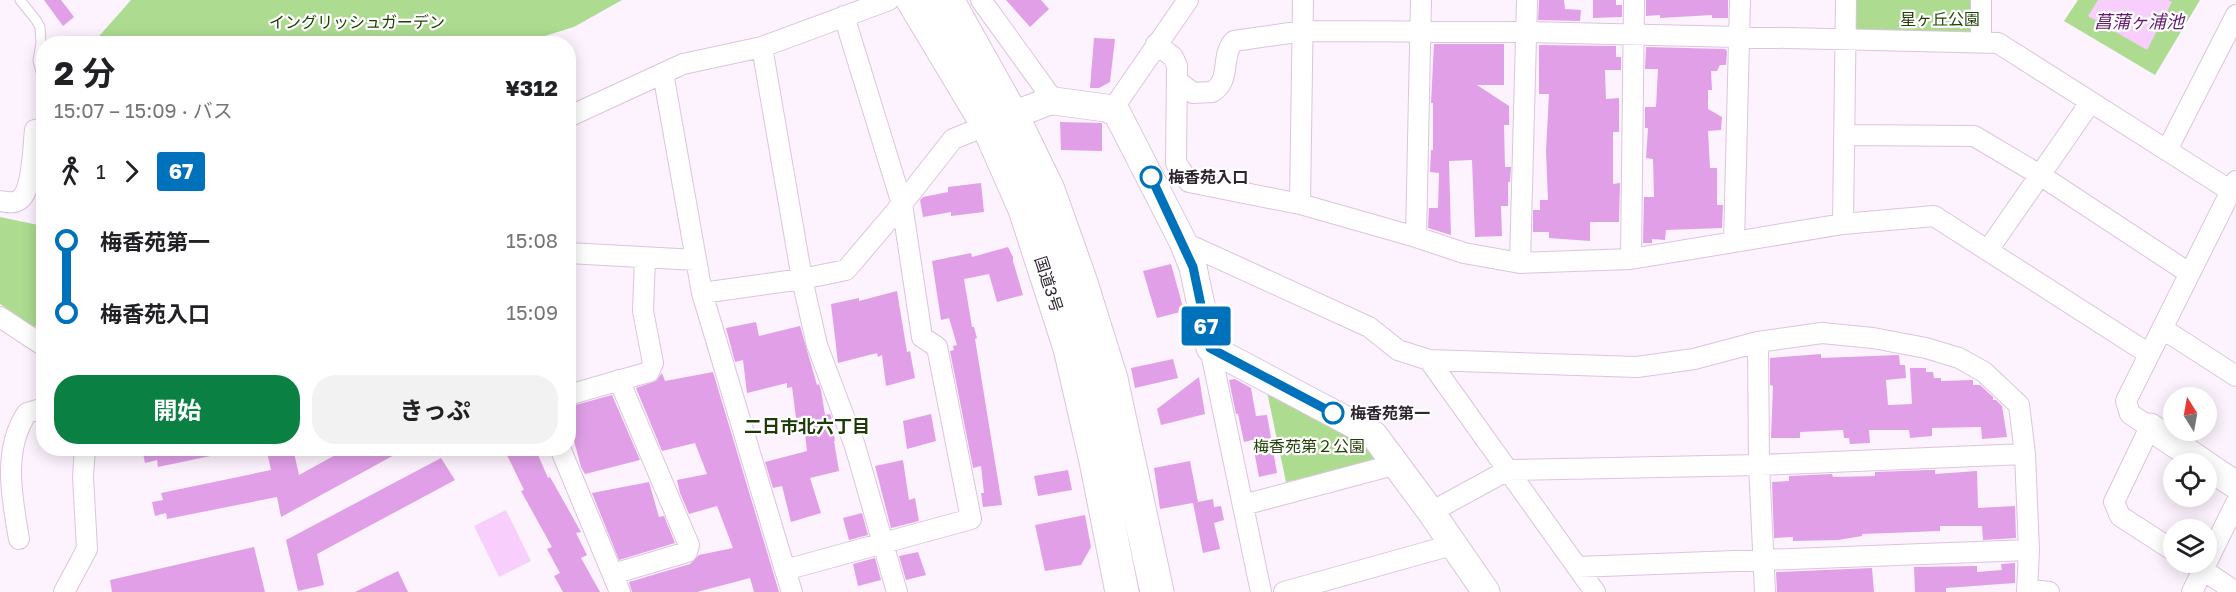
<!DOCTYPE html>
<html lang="ja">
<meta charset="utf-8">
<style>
body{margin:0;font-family:"Golos Text","Noto Sans JP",sans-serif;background:#f2f2f2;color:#202124;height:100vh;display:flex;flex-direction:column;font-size:22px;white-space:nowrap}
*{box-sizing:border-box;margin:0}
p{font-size:20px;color:#757577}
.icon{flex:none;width:33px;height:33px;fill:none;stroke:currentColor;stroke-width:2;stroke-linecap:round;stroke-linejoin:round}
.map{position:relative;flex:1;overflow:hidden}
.panel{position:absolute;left:36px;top:36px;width:540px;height:420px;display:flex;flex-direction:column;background:#fff;border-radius:24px;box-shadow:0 3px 15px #0003}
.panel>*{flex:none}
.badge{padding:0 12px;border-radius:4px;font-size:21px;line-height:39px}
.needle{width:39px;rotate:349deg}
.fabs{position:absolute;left:2163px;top:387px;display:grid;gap:12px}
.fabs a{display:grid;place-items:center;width:54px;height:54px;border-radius:50%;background:#fff;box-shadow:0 3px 15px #0003;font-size:30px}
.map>.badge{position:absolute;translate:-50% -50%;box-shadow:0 0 0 3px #fff}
.legs{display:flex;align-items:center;gap:9px;height:66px;padding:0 18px;font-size:20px}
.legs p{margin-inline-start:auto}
.head{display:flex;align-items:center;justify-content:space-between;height:102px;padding:0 18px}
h1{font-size:33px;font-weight:700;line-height:45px}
.button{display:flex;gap:12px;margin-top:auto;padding:12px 18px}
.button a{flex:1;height:69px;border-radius:24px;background:#0b8043;color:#fff;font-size:24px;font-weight:700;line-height:69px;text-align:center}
.button a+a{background:#f2f2f2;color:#202124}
ul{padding:0 18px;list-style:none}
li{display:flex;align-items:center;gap:21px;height:72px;font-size:22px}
li i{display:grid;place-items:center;width:9px;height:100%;margin:0 8px;background:currentColor}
li i::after{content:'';width:15px;height:15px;margin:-8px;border:4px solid;border-radius:50%;background:#fff}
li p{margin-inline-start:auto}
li:first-child i{background:linear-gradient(#0000 50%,currentColor 0)}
li:last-child i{background:linear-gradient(currentColor 50%,#0000 0)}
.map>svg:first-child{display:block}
</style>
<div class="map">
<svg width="2236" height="592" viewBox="0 0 2236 592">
<rect width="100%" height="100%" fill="#fdf3fe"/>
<path fill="#addc91" d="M131 0H622L574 27 522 43H93Z
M1852 0H1972L1973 31 1966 39 1859 32 1852 21Z
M2078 0H2200L2155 75 2064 21Z
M0 217 43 226V262L37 326H27L21 318 0 304Z
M1267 392 1377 451V461L1286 482Z"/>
<path fill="#f8cffc" d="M2098 0H2168L2172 2 2147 50 2088 16Z
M506 510 531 561 499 577 474 526Z"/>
<path fill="#e19fe8" d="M44 0H61L74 17 63 26Z
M1006 0H1041L1049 9 1030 27Z
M1539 0H1564L1565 9 1581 10 1580 21 1538 20Z
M1593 0H1616V5H1622V17L1593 18Z
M1646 0H1728V18H1712V15L1660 18V15L1646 16Z
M1094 38 1115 39 1110 82 1099 88H1090Z
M1434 44H1504V85H1477L1509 106V125H1504L1505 167H1511L1510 182H1508V206H1501L1502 236 1475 237 1472 160 1449 161 1451 235 1428 228 1429 208H1438L1439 173 1430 172 1431 150H1433V103H1431Z
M1539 45 1616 46V57H1621V70H1605L1606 99 1619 98V132H1613V184L1620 183 1619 222H1590V241L1549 238V232H1533V210H1540V200H1548L1546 151 1549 94H1539Z
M1646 47 1725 49 1727 51 1726 65H1720L1717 71H1711L1712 90H1708V109L1722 117 1721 130 1708 131 1710 168H1717V205H1723L1722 228 1666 230 1665 240 1652 239V243H1643L1644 197H1654L1653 159 1646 158 1648 128H1645V107H1656L1658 69H1645Z
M1060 122 1102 123V151L1061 150Z
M981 183 984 212 951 216V212L923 217 920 200 923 197 948 192V187Z
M1008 247 1013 257V261L1023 295 997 302 989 274 964 279 972 327H974L977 338 975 339 1002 505 983 507 981 493H984L981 466 973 468 950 351 954 350 953 346 957 345 949 318 941 320 932 261 971 253 972 257Z
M1171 264 1184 311 1157 318 1143 271Z
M897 291 907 352 910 351 915 378 886 386 882 355 878 357 877 353 838 363 831 304 859 298V301Z
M756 322 759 336 800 326 817 385 819 384 821 390 825 415 830 414 831 416 835 441H834L839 471 810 478 821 513 791 522 782 486 773 488 765 462 807 451 803 417 796 418 792 387 787 388V383L747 393 743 360 735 362 726 328Z
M1821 354V358L1899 355 1900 365H1905L1906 378 1886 380 1888 405 1912 404 1910 368H1926V372H1933L1934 378H1941V381L1973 380V385H1980L1993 397V400H1996L2002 406 2007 437 1982 439 1981 427 1932 428V436L1910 438 1909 430H1869L1870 443 1850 444 1849 438H1844L1843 430 1800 432V438H1771L1773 386 1770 385V358Z
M1173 359 1178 378 1135 388 1131 368Z
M713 372 779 592H754L750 578 697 592H632L629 582 690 564 699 555 733 548 717 506 689 514 680 493 677 480 707 474 695 443 662 451 636 388 656 381 662 373 665 381Z
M1199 377 1205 414 1161 425 1157 409Z
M1235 379 1251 388 1256 416 1267 415 1277 473 1259 477 1252 440 1244 442 1238 414H1236L1229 380Z
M612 395 640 460 585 474 581 467 572 433 568 434V407Z
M931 414 936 441 907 449 903 421Z
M142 448H220V454L158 467 157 460 145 463Z
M266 448H293L299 475 348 448H407L281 517 277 497 167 519 166 513 155 516 152 502 163 500 161 493 271 470Z
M517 448H535L548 478 550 477 581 532 576 533 587 555 581 558 600 592H563L554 576 560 573 547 549 552 547 521 491 524 490 506 453Z
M441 458 455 480 317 554 324 585 298 591 286 540Z
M903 460 909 500 915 498 919 521 891 528 875 466Z
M1190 461 1198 502 1160 509 1154 468Z
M1068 470 1072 490 1038 496 1034 476Z
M1929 470H1935V474L1977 471 1978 508 2015 506 2016 538 1983 540 1982 526H1940V531L1862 534V536L1838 540 1793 541V537L1774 538 1772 482 1789 481V476L1832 474 1833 477 1875 476V472Z
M649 482 659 517 664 516 675 543 619 560 592 493Z
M1213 499 1214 507 1221 506 1224 520 1214 523 1220 549 1203 553 1193 503Z
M862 513 868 535 849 540 843 518Z
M1085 515 1091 547 1081 565 1045 571 1035 525Z
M254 547 265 592H112L110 580Z
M918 552 926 575 906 580 899 556Z
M875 558 881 580 858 586 853 564Z
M2015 563V583L1946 588V592H1915L1914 567 1977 566V572L2002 570 2001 564Z
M1872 568 1874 592H1777L1776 572Z
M398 571 408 592H355Z"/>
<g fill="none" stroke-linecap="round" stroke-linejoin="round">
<g stroke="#dcc4dd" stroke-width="11">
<path id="lane" d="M20 0 36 20 40 27 41 43 38 61 44 82"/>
</g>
<g stroke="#dcc4dd" stroke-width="22">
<path id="street" d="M981 0 1054 101
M1981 0V42
M1156 44 1173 57 1177 66 1176 163 1189 182 1300 204 1416 237 1464 253 1520 263 1631 259 1843 224 1934 216 2149 354
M762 47 802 279 817 345 855 446 897 592
M663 73 702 293 785 570 971 519 937 347 922 337 902 204 844 16
M1179 82 1193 93 1212 92C1232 81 1220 55 1234 41L1303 31 1527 32 1998 43 2231 191
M1112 110 1188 0
M568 117 683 64 762 47 889 0
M1846 135 1974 136 2040 175 2189 273
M2167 150 2236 15
M0 201C6 202 13 204 19 200 33 191 33 147 35 130L44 128
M1300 204 1303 0
M1843 224 1846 0
M1416 237 1421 0
M1183 242 1369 327 1398 350 1429 360 1637 367 1694 359 1758 342 1822 333 1873 338 1926 348 1959 358 1984 372 2019 405 2025 454 2029 550 2027 592
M1734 242 1740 0
M1988 250 2090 103
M568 253 696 260
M1631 259 1634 0
M1520 263 1527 0
M702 293 802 279 846 270 902 204 953 139 988 125
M0 317 41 344 44 343
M2163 329 2236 376
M1758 342 1759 465 1765 592
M1210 348 1261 592
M1429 360 1595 592
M568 395 649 372 653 363 643 311 645 258
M560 448 620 592
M1243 505 1397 464
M1431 512 1508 470 1759 465 2025 454
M19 539C12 498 2 450 27 413L44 408
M2174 551 2120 516 2114 502 2150 427 2130 414 2126 401 2236 181
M2191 562 2236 592
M1577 567 2029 550
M785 570 792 592
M613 574 687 552 689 545 619 380
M2028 589 2049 592
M64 592 87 549 83 477 85 448
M1284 592 1452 545
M2192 592 2236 503"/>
</g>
<g stroke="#dcc4dd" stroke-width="29">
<path id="secondary" d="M995 122 1047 102 1054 101 1106 108 1117 113 1183 242 1193 267 1210 348 1374 435 1431 512 1486 592
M2150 427 2205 464
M2206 465 2236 485"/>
</g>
<g stroke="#dcc4dd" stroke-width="35">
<path id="highway" d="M913 0 988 125 1025 209 1070 348 1096 461 1122 592
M947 0 1012 116 1048 190 1080 280 1111 379 1157 592"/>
</g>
<use href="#lane" stroke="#fff" stroke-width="9"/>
<use href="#street" stroke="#fff" stroke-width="20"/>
<use href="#secondary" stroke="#fff" stroke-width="27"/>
<use href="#highway" stroke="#fff" stroke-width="33"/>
</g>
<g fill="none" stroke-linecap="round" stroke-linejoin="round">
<g stroke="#fff" stroke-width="14">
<path id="line-1" d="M1151 177 1193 267 1210 348 1333 413"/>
</g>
<use href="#line-1" stroke="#0072bc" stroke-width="9"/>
</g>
<g fill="#fff" stroke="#0072bc" stroke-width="3">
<circle cx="1151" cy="177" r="10"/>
<circle cx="1333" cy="413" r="10"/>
</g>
<g text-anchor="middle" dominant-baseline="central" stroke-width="4.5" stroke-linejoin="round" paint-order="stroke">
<g font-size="16" fill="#1e3e02" stroke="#fff">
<text x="1940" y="19">星ヶ丘公園</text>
<text x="357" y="22">イングリッシュガーデン</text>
<text x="1309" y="446">梅香苑第２公園</text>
</g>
<g font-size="16" font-weight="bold" fill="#2d242e" stroke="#fff" text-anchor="start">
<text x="1168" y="177">梅香苑入口</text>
<text x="1350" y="413">梅香苑第一</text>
</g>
<g font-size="16" fill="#2d242e" stroke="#fff">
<text transform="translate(1049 284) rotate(72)">国道3号</text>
</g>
<g font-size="18" font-style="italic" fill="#66186f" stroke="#fff">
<text x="2139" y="21">菖蒲ヶ浦池</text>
</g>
<g font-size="18" font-weight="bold" fill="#1f3a0a" stroke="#fff">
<text x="807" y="426">二日市北六丁目</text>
</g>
</g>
</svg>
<div class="fabs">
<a><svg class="needle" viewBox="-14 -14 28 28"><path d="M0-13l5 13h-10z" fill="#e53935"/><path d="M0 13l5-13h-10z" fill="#757577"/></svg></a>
<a><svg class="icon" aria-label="locate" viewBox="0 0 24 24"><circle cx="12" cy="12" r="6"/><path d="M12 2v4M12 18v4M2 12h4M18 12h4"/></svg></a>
<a><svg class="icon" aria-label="layers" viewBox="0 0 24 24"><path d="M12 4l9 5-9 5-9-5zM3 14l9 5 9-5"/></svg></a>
</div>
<b class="badge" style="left:1206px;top:326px;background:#0072bc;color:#fff">67</b>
<section class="panel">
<div class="head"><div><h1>2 分</h1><p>15:07 – 15:09 · バス</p></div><b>¥312</b></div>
<div class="legs"><svg class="icon" aria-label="walk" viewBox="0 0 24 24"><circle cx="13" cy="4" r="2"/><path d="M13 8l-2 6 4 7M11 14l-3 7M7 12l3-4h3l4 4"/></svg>1<svg class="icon" aria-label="forward" viewBox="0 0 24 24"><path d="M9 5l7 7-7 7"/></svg><b class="badge" style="background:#0072bc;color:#fff">67</b></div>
<ul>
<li><i style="color:#0072bc"></i><b>梅香苑第一</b><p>15:08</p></li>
<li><i style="color:#0072bc"></i><b>梅香苑入口</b><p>15:09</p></li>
</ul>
<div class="button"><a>開始</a><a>きっぷ</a></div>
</section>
</div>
